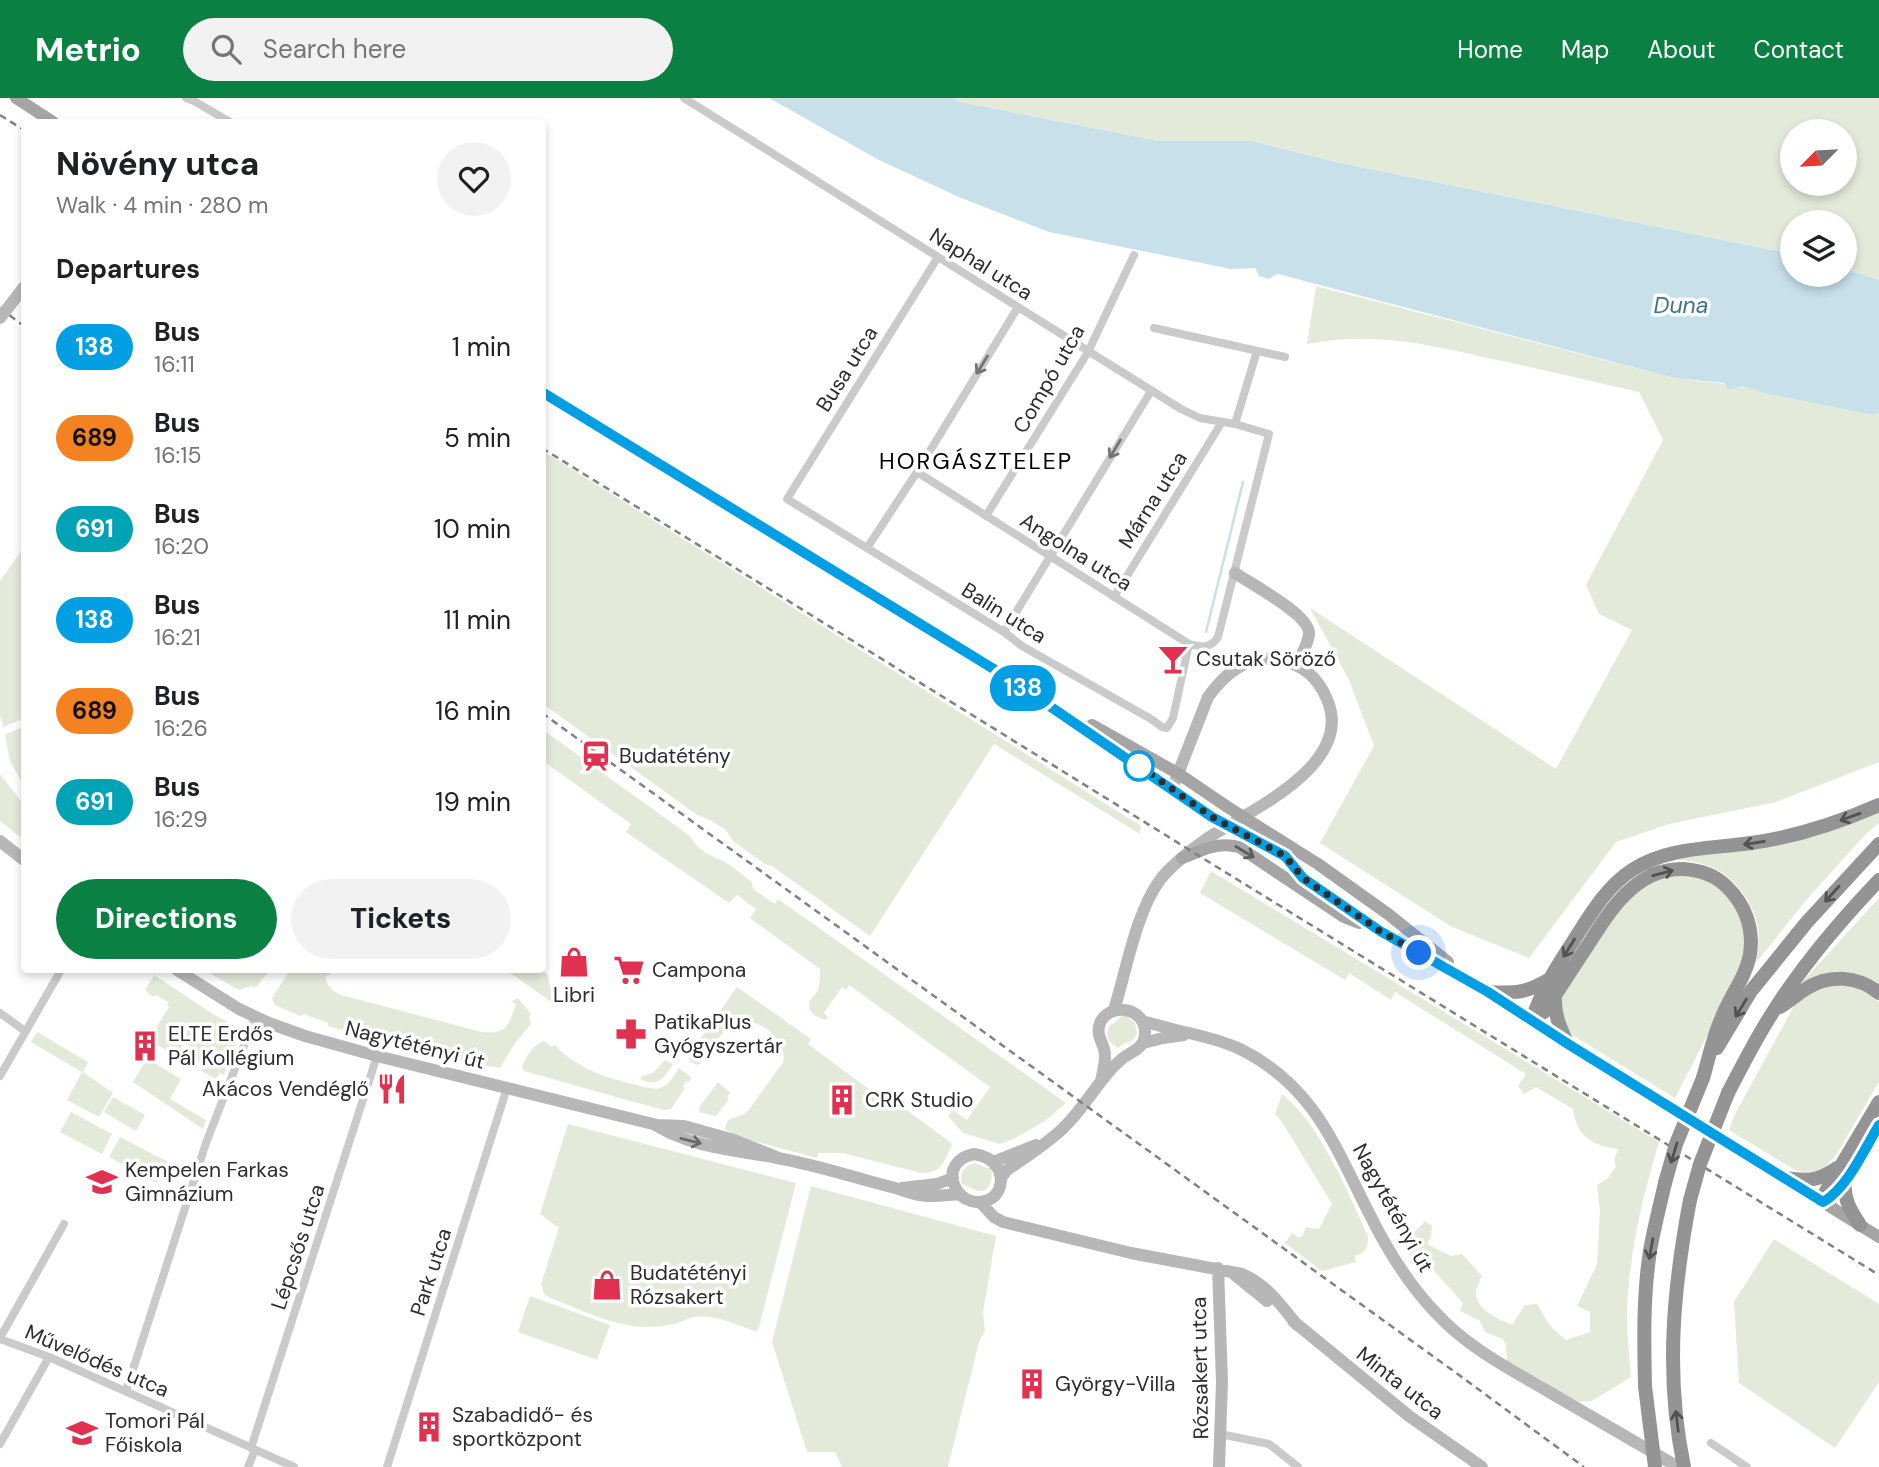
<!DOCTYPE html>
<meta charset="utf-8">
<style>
body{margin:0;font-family:"DM Sans",sans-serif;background:#f2f2f2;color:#202124;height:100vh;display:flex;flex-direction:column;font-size:26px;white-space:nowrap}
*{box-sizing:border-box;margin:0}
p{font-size:23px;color:#757577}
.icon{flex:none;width:38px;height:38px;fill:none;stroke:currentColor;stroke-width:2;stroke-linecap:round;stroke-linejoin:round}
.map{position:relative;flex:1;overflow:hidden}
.side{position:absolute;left:21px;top:21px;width:525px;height:854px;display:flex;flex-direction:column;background:#fff;border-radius:7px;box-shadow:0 4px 10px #0003}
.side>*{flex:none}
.badge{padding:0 14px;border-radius:23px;font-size:24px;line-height:46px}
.needle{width:46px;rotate:246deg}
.fabs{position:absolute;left:1780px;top:21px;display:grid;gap:14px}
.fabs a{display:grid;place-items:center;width:77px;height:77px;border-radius:50%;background:#fff;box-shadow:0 4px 10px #0003;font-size:35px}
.you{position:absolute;width:35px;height:35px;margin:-18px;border:5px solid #fff;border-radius:50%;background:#1a73e8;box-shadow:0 0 0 10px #1a73e833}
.map>.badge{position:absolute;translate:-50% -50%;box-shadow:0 0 0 4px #fff}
h2{padding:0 35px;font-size:26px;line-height:63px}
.round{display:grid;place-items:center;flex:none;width:74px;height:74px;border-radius:37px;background:#f2f2f2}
.headline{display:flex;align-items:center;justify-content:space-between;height:119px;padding:0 35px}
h1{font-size:33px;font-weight:800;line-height:52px}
.primary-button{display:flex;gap:14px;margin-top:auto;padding:14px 35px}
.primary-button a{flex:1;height:80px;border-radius:42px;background:#0b8043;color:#fff;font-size:28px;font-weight:800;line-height:80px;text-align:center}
.primary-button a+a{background:#f2f2f2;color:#202124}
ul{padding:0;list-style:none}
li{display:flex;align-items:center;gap:21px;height:91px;padding:0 35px}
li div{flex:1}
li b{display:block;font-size:26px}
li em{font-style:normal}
li .badge{min-width:77px;font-weight:700;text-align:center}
header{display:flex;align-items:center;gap:42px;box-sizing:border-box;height:98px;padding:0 35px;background:#0b8043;color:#fff}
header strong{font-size:33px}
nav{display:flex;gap:38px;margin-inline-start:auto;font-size:24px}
.search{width:490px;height:63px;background:#f2f2f2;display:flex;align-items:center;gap:18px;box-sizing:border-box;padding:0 24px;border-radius:38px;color:#757577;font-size:26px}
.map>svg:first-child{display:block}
</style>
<header>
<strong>Metrio</strong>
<div class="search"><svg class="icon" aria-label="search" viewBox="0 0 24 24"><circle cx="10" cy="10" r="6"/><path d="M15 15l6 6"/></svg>Search here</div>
<nav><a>Home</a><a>Map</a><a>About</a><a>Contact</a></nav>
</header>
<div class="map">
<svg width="1879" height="1369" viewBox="0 0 1879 1369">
<rect width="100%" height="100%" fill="#fff"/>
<path fill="#e4eada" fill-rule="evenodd" d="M952 0H1879V182L1845 171 1844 124H1792V156L1345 66 1252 43H1159L960 4ZM1792 33H1844V86H1792Z
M1316 188 1674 280 1741 288 1763 295 1873 317 1879 315V664L1776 704 1669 726 1616 744 1529 860 1452 829 1320 745 1374 648 1349 582 1310 510 1556 671 1632 532 1599 516 1586 487 1663 342 1639 294C1590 283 1541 271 1492 261 1428 246 1373 233 1307 246Z
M543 353 1141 728 1140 736 994 646 870 838 772 768 765 766 733 743 726 732 710 722 697 717 543 606Z
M24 449V617L20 622 3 629 0 617V483Z
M24 628V688L10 663 5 637Z
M543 632 690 738C700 754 707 756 723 763 733 768 743 778 752 784L753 791 775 806 778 801 1066 1005 1045 1023 1015 1040 1000 1046 963 1035 948 1018 953 1012 967 1022 990 989 849 887 846 892 842 889 824 915 828 919 826 922C817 920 806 914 810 903 811 901 816 895 817 894 820 887 820 878 820 871L750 820 756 811 737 797 729 805 626 734 631 726 543 663Z
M0 676 24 707V742L0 723Z
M1879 713V725L1865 737 1807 801 1756 865C1758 852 1760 839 1757 826 1752 802 1732 776 1709 768 1699 764 1687 763 1676 761L1708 756Z
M1211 773 1659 1044C1642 1100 1629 1156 1627 1214 1627 1236 1629 1258 1631 1279L1592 1303 1574 1304 1507 1264 1506 1248 1503 1241 1485 1234 1480 1223 1460 1213 1463 1205 1428 1166 1410 1160 1411 1148 1415 1144 1413 1141 1414 1135 1425 1123 1432 1128 1431 1139 1427 1146 1451 1158 1462 1156 1482 1178C1480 1182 1477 1189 1476 1194 1475 1212 1499 1221 1512 1227L1525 1207 1537 1206 1550 1228 1566 1242 1590 1234V1214L1577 1208 1597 1166 1600 1113 1597 1087 1608 1080 1616 1069 1614 1062 1618 1051C1593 1048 1576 1038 1573 1011L1536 989 1524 996 1518 988 1526 976 1395 894 1391 902 1349 875 1345 882 1200 795Z
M1674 777C1681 777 1689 776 1696 777 1707 780 1717 789 1724 796 1749 821 1750 847 1738 878L1675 1000 1574 938 1562 925 1560 917 1562 897 1621 809 1637 793 1655 783Z
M1879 800V888L1861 879 1838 873 1802 884Z
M204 872H270L256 889 253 890 252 888 239 892Z
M290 872H329L330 877 325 878C327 888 332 893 341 897L482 934C508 936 508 928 516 906L511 904 517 900 519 901 531 916 529 918 531 926 515 945 500 970 463 964 395 947 328 928V925L304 916 300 918 275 907 272 900Z
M506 872H538L548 876 553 905Z
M154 877 213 916 241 931 224 977 220 975 216 981 201 973 204 967 193 960 197 952 184 945 176 958 147 941 151 935H153L169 909 167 907 168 904 155 897 153 899 145 892Z
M1833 887C1855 888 1862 890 1879 904V984L1836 1057 1825 1070 1808 1075 1795 1072 1729 1032 1734 1018 1793 910 1796 901 1810 894Z
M737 889 811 941 808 946 886 1004 890 1000 950 1044 952 1047C943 1064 943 1075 921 1075L842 1055H818L817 1060 728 1036 729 1033 724 1032 728 1022 744 1016 748 1013 783 964C789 942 756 916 737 925 721 932 710 953 700 966L696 967 690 963 691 954Z
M1122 917 1126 918 1135 925 1137 936 1133 942 1123 946 1118 950 1109 943 1107 936 1110 927 1116 924Z
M37 934 88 964 83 974 113 995 99 1019 67 1002 82 974 31 944Z
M544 943 551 949 555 947C576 970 604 979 633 986 642 988 651 992 660 990 670 987 674 977 679 970L690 978 691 981 688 984 686 983 683 988 685 990 671 1011 664 1012 627 1002 524 973 522 969C526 958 533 947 544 943Z
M148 954 156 958 153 964 181 981 170 1001 206 1022 203 1031 133 984 146 962 144 961Z
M665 962 673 966C664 981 658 989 640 981L642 978 653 975Z
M718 984 732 996 730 995 727 999 729 1001 716 1018 699 1014 700 1008Z
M1282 996C1320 1026 1348 1095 1368 1138 1368 1150 1366 1154 1355 1158L1356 1164 1322 1173 1285 1145 1292 1135 1298 1139H1302L1306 1129 1319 1131 1332 1106 1282 1024 1275 1016Z
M113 999 145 1017 136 1033 104 1014Z
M71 1014 112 1036 102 1056 60 1034Z
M568 1026 796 1085 759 1229 757 1234C737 1227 716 1216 694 1219 687 1220 680 1225 673 1226 665 1228 655 1229 646 1229 612 1228 579 1211 548 1199L544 1196 541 1186 559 1130 540 1116Z
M120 1039 168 1064 157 1085 109 1059Z
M974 1065 987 1070H991C993 1079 991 1094 979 1093 973 1092 968 1087 962 1086 959 1075 964 1068 974 1065Z
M811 1088 996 1138 983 1214 985 1233 979 1244 948 1369H842L835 1354H807L772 1244Z
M1774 1141 1879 1206V1284L1835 1350 1739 1285 1734 1204Z
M530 1198 610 1227 597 1262 518 1234Z"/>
<path fill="#c7e0ea" d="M769 0H952L960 4 1159 43H1252L1345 66 1792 156V177H1844L1845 171 1879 182V315L1873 317 1763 295 1742 288 1733 291H1728L1724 285 1674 280 1278 176 1268 181 1259 178 1255 170 1231 171 1049 134 961 100 879 62Z"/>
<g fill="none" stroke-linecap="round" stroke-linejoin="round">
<path stroke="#c7e0ea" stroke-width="2.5" d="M1206 534 1243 384"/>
<path stroke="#cacaca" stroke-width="8" d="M186 0 194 3 230 24
M684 0 1181 311 1200 320 1235 326 1269 336 1218 539C1210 551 1202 549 1189 546L917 374
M938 159 787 401 1004 534 1022 548 1151 621 1162 629 1167 630 1173 620 1189 546
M1154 230 1285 259
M1235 326 1257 253
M986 418 1088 254 1134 157
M867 450 917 374 1018 209
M1114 499 1222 324
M1004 534 1151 293
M0 915 25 933
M0 978 61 872
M0 1240 64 1126
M0 1241 49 1259 294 1369
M126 1293 206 1045 255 919
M1220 1336 1269 1346 1298 1369
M1711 1345 1747 1369
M0 1346 49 1259
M251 1350 377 958
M248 1369 255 1352
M387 1369 507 990"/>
<path stroke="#b7b7b7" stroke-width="12" d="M1235 475C1251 486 1311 517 1309 536 1308 546 1301 558 1297 567
M0 743 24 762
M177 872 239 911 269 925 305 938 377 958 657 1027 684 1028 734 1042 779 1060
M1114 912C1126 874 1136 814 1160 782 1172 766 1191 752 1208 740 1250 712 1358 666 1326 599 1317 579 1304 568 1283 563 1250 554 1226 574 1208 599L1172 691
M1142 923C1158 927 1173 932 1189 935 1206 939 1223 943 1240 951 1315 988 1335 1049 1371 1119 1388 1153 1409 1187 1436 1215 1466 1248 1506 1269 1544 1291 1589 1317 1633 1343 1678 1369
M1143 945 1163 940 1184 937
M657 1028C693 1050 737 1052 777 1060 818 1067 858 1081 899 1091 926 1101 932 1098 960 1096
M974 1056C1015 1062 1005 1112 971 1103 964 1101 958 1095 955 1089 947 1072 958 1059 974 1056Z
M993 1064 1036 1047
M1001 1080 1007 1072C1025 1060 1043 1048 1059 1034 1081 1015 1094 989 1114 968 1118 965 1122 960 1126 958 1136 952 1145 948 1145 935 1146 910 1110 903 1100 925 1096 936 1101 941 1104 951 1107 961 1103 973 1101 983
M902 1090 937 1086 953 1080
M980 1104 994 1119 1003 1124 1131 1155 1242 1176C1266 1186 1281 1207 1297 1227
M1218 1170 1222 1284 1219 1369
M1235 1177 1267 1203
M1293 1223 1409 1318 1482 1369"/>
<path stroke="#a5a5a5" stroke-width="12" d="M16 0 53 24
M542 294 1010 581 1212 718
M1092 627 1179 676 1226 708
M1259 729 1318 766 1388 816 1448 864
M1248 738 1285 758 1303 780 1380 833 1487 894 1568 946 1879 1139
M1182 760C1201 753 1218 743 1239 749L1344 819 1359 825"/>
<path stroke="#949494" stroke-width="14" d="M1487 894C1515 895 1524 896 1548 882
M1555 898C1554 917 1560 930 1568 946
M1780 909C1789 903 1798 896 1807 890 1830 876 1858 878 1879 895
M1532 922 1544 914C1559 892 1573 869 1588 847 1610 812 1636 770 1683 771 1699 772 1715 777 1726 788 1745 806 1754 830 1750 856 1746 879 1730 898 1722 919 1713 938 1709 960 1703 980
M1532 922C1541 893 1557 868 1574 842 1590 817 1606 789 1632 772 1667 749 1710 751 1751 745 1795 739 1838 725 1879 707
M1717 950 1751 893 1807 824 1879 746
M1728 995C1742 968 1756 940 1773 914 1803 866 1840 823 1879 782
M1785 1080C1807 1083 1817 1084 1837 1070
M1845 1084C1843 1101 1851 1113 1860 1127
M1823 1104 1826 1093 1879 1004
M1823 1104C1848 1089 1864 1052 1879 1027
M1645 1288C1644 1243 1643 1198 1650 1153 1654 1130 1660 1107 1665 1085
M1684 1369C1665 1278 1673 1192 1690 1102"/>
<path stroke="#828282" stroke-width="2.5" stroke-dasharray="7 5" stroke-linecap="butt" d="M0 17 24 32
M0 210 24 228
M542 350 1217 769 1879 1177
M542 615 1459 1277 1584 1369"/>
<path stroke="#b7b7b7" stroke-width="12" d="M0 220 24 189"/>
<path stroke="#a5a5a5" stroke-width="12" d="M1226 708 1259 729
M1212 718 1248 738"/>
<path stroke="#949494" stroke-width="14" d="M1665 1085 1676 1046 1703 980
M1690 1102 1700 1066 1728 995
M1645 1288 1655 1369"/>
</g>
<defs><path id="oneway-shaft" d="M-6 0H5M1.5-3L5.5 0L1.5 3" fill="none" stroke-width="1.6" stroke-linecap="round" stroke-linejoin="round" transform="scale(1.75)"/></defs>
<g stroke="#747474">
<use href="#oneway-shaft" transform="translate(982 267) rotate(122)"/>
<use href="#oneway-shaft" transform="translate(1115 351) rotate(121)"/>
</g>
<g stroke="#515151">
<use href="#oneway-shaft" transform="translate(1850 719) rotate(160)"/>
<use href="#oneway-shaft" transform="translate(1754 745) rotate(171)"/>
<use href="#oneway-shaft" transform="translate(1663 775) rotate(-15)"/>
<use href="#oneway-shaft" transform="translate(1832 796) rotate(132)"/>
<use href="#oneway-shaft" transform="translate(1569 850) rotate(122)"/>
<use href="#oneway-shaft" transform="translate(1741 910) rotate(121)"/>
<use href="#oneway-shaft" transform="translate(1674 1055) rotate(107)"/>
<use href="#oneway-shaft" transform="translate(1651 1151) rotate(100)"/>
<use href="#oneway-shaft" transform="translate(1677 1323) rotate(-97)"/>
</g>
<use stroke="#5d5d5d" href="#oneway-shaft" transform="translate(1245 754) rotate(31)"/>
<use stroke="#6b6b6b" href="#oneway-shaft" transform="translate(691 1043) rotate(14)"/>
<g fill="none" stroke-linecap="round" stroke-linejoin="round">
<g stroke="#fff" stroke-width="16">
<path id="line" d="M542 294 1010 581 1212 719 1285 758 1303 780 1380 833 1488 894 1568 946 1823 1104C1848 1089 1864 1052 1879 1027"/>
</g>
<use href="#line" stroke="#009ee3" stroke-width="10"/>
<path stroke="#2d2d2d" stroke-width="7" stroke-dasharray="0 12.6" d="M1139 668 1135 665 1212 719 1285 758 1303 780 1380 833 1419 855"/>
</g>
<defs>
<g id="bar-bare" transform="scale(2.415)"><path d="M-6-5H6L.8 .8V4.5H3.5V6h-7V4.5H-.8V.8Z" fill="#e03250" stroke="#fff" stroke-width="2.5" paint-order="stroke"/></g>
<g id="station-bare" transform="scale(2.415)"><path d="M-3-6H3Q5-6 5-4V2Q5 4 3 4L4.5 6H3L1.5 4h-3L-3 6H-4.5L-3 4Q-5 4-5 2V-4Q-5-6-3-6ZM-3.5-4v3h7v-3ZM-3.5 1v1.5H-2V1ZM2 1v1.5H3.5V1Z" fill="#e03250" stroke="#fff" stroke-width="2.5" paint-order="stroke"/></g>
<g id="shop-bare" transform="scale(2.415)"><path d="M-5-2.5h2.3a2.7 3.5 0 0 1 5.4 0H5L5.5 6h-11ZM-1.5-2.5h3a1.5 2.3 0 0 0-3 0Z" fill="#e03250" stroke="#fff" stroke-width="2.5" paint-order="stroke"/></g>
<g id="supermarket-bare" transform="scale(2.415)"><path d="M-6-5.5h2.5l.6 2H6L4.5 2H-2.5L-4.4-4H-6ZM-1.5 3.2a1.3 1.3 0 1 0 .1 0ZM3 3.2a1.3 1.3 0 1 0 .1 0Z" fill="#e03250" stroke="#fff" stroke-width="2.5" paint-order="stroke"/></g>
<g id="pharmacy-bare" transform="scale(2.415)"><path d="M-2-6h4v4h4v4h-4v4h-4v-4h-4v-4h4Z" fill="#e03250" stroke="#fff" stroke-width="2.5" paint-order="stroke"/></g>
<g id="building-bare" transform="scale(2.415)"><path d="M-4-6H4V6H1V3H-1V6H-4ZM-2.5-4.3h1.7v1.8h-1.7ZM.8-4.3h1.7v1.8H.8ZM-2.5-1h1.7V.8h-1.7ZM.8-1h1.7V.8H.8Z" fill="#e03250" stroke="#fff" stroke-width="2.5" paint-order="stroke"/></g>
<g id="restaurant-bare" transform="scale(2.415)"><path d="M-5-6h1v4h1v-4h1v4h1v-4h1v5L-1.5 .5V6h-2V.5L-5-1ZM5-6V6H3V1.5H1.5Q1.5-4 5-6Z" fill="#e03250" stroke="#fff" stroke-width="2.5" paint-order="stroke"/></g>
<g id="school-bare" transform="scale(2.415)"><path d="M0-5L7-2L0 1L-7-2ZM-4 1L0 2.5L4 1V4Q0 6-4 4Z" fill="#e03250" stroke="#fff" stroke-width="2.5" paint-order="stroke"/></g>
<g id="university-bare" transform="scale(2.415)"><path d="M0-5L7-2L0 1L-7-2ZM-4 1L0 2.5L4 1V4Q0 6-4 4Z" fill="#e03250" stroke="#fff" stroke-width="2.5" paint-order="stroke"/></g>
</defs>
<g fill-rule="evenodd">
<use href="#bar-bare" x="1173" y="561"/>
<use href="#station-bare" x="596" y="658"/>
<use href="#shop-bare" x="574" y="864"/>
<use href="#supermarket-bare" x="629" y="872"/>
<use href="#pharmacy-bare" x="631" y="936"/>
<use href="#building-bare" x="145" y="948"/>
<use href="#restaurant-bare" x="392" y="991"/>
<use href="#building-bare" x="842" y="1002"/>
<use href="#school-bare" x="102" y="1084"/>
<use href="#shop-bare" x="607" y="1187"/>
<use href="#building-bare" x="1032" y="1286"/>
<use href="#building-bare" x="429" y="1329"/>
<use href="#university-bare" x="82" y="1335"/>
</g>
<circle fill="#fff" stroke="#009ee3" stroke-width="3.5" cx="1139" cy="668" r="14"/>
<g text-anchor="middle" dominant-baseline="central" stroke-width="7" stroke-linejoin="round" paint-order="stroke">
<g font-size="21" fill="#2d2d2d" stroke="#fff">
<text transform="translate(981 166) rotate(32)">Naphal utca</text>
<text transform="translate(847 271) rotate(-58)">Busa utca</text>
<text transform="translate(1049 281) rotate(-60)">Compó utca</text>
<text transform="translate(1153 402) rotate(-58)">Márna utca</text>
<text transform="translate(1076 454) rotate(32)">Angolna utca</text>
<text transform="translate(1004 515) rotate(32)">Balin utca</text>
<text transform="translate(415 947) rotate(14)">Nagytétényi út</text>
<text transform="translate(1393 1110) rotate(61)">Nagytétényi út</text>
<text transform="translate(298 1149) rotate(-72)">Lépcsős utca</text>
<text transform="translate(431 1174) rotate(-72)">Park utca</text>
<text transform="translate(97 1263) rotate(23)">Művelődés utca</text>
<text transform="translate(1200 1270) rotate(-91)">Rózsakert utca</text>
<text transform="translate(1400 1285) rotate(38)">Minta utca</text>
</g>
<g font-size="21" fill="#2d2d2d" stroke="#fff" text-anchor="start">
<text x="1196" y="561">Csutak Söröző</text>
<text x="619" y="658">Budatétény</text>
<text x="652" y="872">Campona</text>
<text x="574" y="897" text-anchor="middle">Libri</text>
<text x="654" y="924">PatikaPlus<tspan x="654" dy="24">Gyógyszertár</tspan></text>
<text x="168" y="936">ELTE Erdős<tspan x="168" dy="24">Pál Kollégium</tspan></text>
<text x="369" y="991" text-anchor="end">Akácos Vendéglő</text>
<text x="865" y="1002">CRK Studio</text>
<text x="125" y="1072">Kempelen Farkas<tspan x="125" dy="24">Gimnázium</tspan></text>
<text x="630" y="1175">Budatétényi<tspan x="630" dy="24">Rózsakert</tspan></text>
<text x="1055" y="1286">György-Villa</text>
<text x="452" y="1317">Szabadidő- és<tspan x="452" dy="24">sportközpont</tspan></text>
<text x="105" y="1323">Tomori Pál<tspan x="105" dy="24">Főiskola</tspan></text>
</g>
<g font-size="23" font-style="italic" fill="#3d758c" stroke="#fff">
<text x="1681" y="207">Duna</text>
</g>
<g font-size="23" letter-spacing="2" fill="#000" stroke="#fff">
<text x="976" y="363">HORGÁSZTELEP</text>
</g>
</g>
</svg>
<div class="fabs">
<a><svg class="needle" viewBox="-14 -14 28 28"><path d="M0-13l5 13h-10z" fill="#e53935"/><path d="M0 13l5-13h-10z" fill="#757577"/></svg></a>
<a><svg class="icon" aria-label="layers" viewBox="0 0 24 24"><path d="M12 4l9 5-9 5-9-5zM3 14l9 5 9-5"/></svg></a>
</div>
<div class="you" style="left:1419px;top:855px"></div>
<b class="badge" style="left:1023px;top:590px;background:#009ee3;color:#fff">138</b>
<section class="side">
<div class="headline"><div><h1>Növény utca</h1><p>Walk · 4 min · 280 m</p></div><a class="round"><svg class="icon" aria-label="heart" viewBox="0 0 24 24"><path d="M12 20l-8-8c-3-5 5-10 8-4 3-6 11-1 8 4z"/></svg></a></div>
<h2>Departures</h2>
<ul>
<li><span class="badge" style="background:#009ee3;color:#fff">138</span><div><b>Bus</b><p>16:11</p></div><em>1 min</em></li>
<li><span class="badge" style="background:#f58220;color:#111">689</span><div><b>Bus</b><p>16:15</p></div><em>5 min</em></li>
<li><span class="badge" style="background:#00a3b4;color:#fff">691</span><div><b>Bus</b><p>16:20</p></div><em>10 min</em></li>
<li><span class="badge" style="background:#009ee3;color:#fff">138</span><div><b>Bus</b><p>16:21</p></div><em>11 min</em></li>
<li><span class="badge" style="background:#f58220;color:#111">689</span><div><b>Bus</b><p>16:26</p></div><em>16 min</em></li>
<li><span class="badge" style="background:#00a3b4;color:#fff">691</span><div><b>Bus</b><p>16:29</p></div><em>19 min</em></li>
</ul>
<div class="primary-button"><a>Directions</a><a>Tickets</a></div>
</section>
</div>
